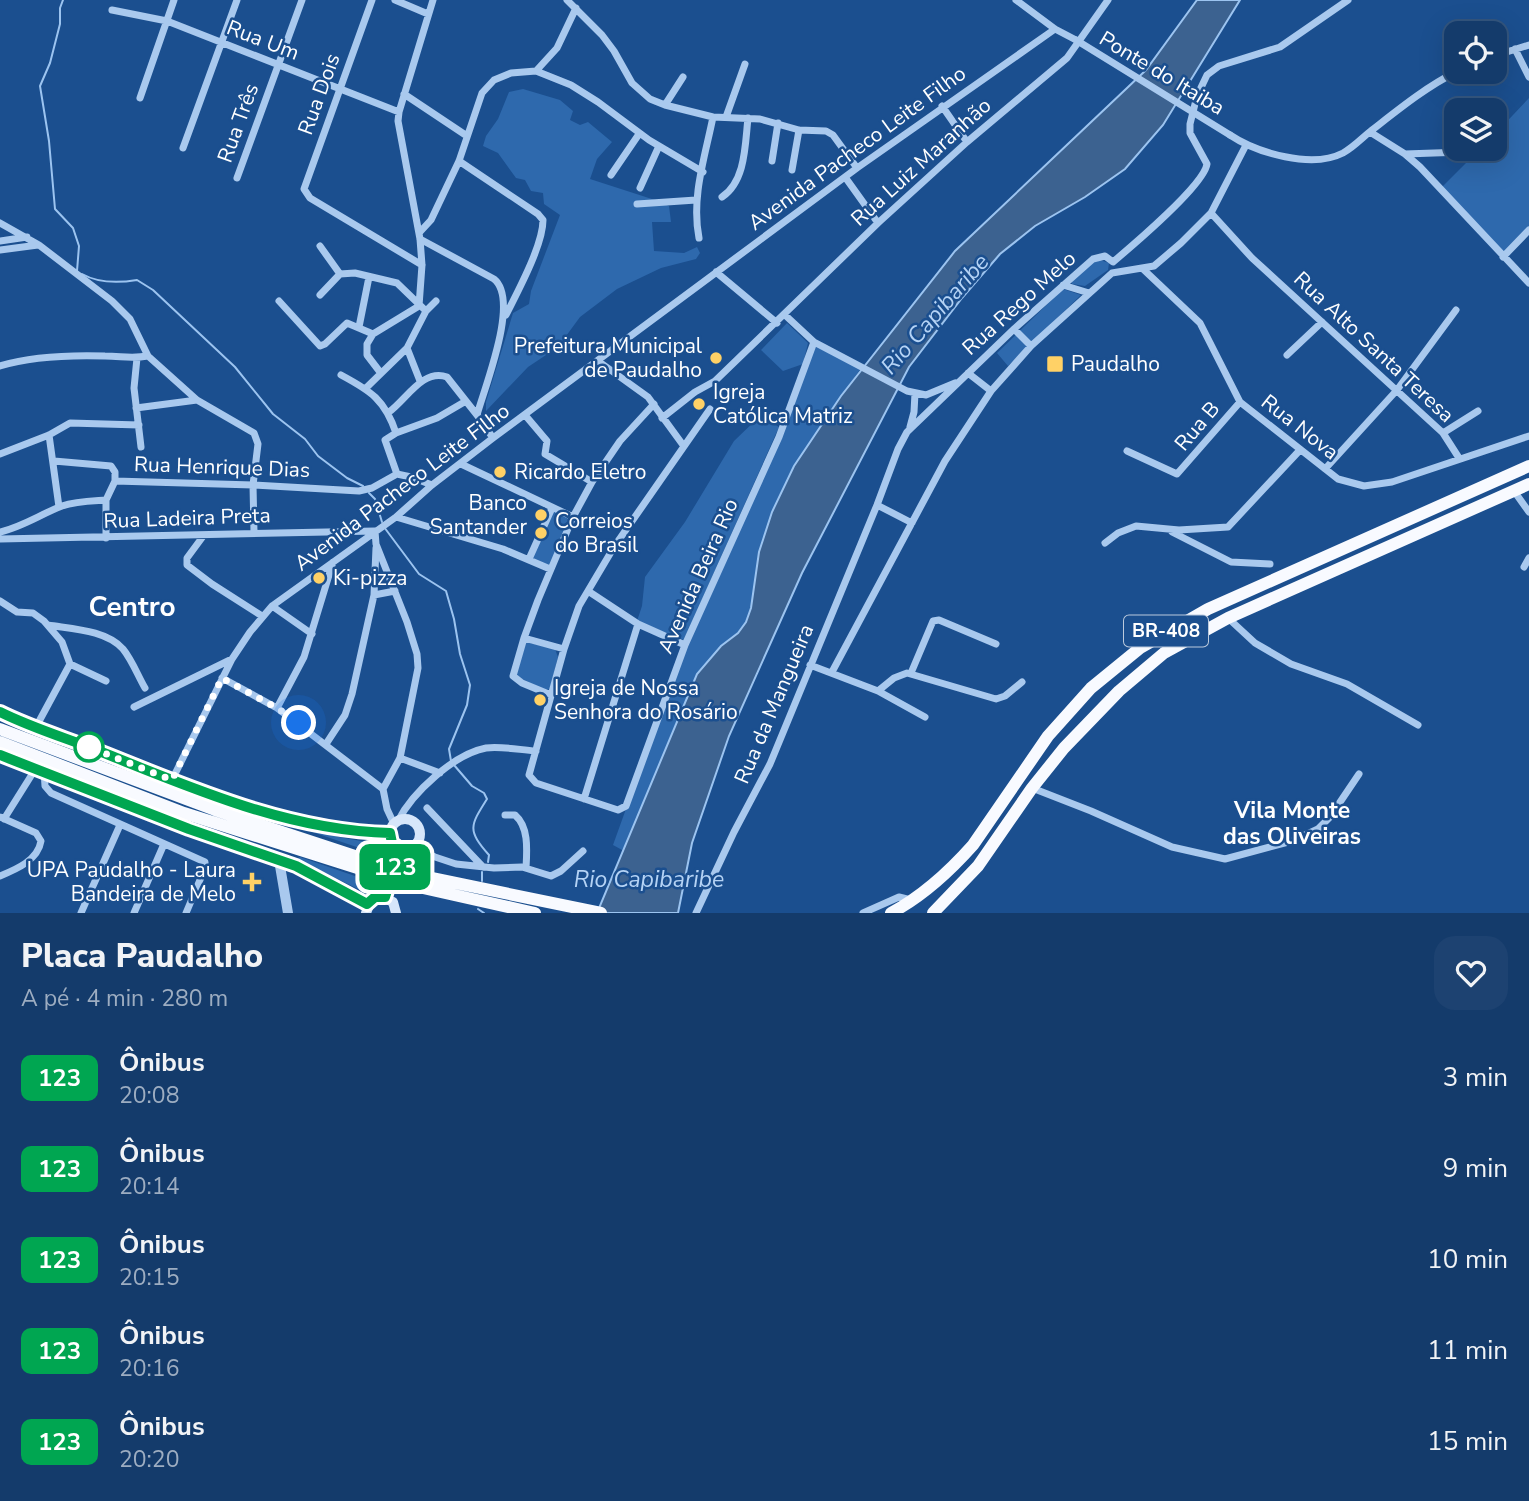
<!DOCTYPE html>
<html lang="pt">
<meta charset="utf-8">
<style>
body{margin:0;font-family:"Nunito Sans",sans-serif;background:#1d4271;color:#f1f3f6;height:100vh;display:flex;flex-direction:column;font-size:26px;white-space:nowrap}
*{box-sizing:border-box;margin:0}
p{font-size:23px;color:#9dadc1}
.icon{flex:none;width:38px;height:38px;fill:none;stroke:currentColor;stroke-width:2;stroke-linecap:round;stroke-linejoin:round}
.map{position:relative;height:913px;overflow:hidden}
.panel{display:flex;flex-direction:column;background:#143b6b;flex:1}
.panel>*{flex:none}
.badge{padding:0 14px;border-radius:10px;font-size:24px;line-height:46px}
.controls{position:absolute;left:1444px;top:21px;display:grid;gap:14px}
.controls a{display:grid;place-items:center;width:63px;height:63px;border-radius:14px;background:#143b6b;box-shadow:0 7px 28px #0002,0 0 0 2px #33557e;font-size:35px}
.you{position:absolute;width:35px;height:35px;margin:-18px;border:5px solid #fff;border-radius:50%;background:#1a73e8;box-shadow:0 0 0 10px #1a73e833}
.map>.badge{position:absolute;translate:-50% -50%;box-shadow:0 0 0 4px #fff}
.round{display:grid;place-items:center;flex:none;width:74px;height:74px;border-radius:21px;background:#1d4271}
.headline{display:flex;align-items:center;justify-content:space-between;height:119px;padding:0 21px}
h1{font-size:33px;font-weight:800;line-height:52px}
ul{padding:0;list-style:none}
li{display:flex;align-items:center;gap:21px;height:91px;padding:0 21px}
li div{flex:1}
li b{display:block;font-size:26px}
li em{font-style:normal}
li .badge{min-width:77px;font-weight:700;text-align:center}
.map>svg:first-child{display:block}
</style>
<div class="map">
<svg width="1529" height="913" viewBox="0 0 1529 913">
<rect width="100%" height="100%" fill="#1b4f8f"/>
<path fill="#2e69ad" d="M523 89 560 100 573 111 570 120 580 125 588 122 612 142 597 159 590 179 655 200 669 206 671 222H652L654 251 684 253 697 247 700 253 696 259 661 268 617 289 580 317 558 347 528 367 486 411V402L513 313 529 304 531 291 560 215 544 204 543 193 531 191 525 180 516 178 498 153 483 146 486 136 498 119 509 92Z
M1529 98V229L1503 256 1439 190 1480 149H1494L1495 134Z
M1094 258 1109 263 1108 270 1085 286 1072 284V280Z
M1063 289 1081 295 1008 366 997 353Z
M787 323 808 343 803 364 783 371 761 350Z
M814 342 861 368 794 466 772 512 755 579 751 608 746 622 738 633 721 646 680 713 624 851 613 845 685 645 787 418Z
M760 416 779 427 684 640 637 621 642 606 645 577 685 522 734 441Z
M552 508 573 517 550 569 529 559Z
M526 642 555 649 558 657 550 689 545 690 516 676Z
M277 820 339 837 383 845 388 849 389 858Z
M300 857 381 885 378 889 360 890 297 859Z"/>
<path fill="#3c6290" stroke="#9cc4f0" stroke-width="2" d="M1197 0H1240L1163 125 1125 169 1085 197 1035 226 1000 254 962 298 909 367 802 573 729 736 692 843 678 913H597L697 674 721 646 738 633 746 622 751 608 759 552 772 512 794 466 841 396 955 251 1146 70Z"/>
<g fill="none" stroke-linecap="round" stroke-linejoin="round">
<path stroke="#9cc4f0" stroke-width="2" d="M63 0 60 8V24L50 63 40 86 49 141 55 209 73 228 79 246 77 271
M82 274C98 283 119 283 137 280L153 290 235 367 273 414 305 439 318 456 347 478 363 486
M369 493 375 499 382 522
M384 527 419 574 446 591 454 619 460 654 470 685 467 705 449 749 451 761
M454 765 472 786 484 793 487 799C470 826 467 830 489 855L488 862
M482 881V872
M478 909 484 913"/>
<path stroke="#a9c9ee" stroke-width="7" d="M372 0 304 189 310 198 422 265
M395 0 428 14
M567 0 602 35 614 51 632 83 650 99 665 105 713 117 760 119 799 130 826 131 833 135 857 168
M1016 0 1055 29 1076 40
M112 10 167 21 399 112
M1515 49 1529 77
M1494 56 1529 45
M536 71 557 48 576 8
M404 94 467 136
M140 98 174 0
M665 105 683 77
M942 106 967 142
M726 117 745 64
M1370 132 1405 154 1420 167 1529 283
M1230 135C1257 153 1312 169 1343 153 1354 147 1363 137 1372 130 1399 109 1426 87 1456 72
M183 148 237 0
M1405 154 1463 152
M459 161 538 214 543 220C543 245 518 291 506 315
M772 161 778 123
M792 170 799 130
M611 175 639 134
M845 177 878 223
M237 178 302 0
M640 188 659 146
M722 197C746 181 745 144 748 118
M637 204 696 200
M1211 213 1252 258 1443 433 1459 458
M0 223 39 245 112 301 130 319 148 356
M419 233 431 220 459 161 482 93 494 80 511 73 536 71 571 85 598 102 649 140 703 172
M699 238C691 197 705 157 713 117
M420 239 494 279C520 300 485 386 477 415L493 438
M0 241 27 237
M320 246 340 274
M0 250 38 245
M1503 257 1529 230
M1143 269 1200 323 1240 402 1338 479 1364 486 1392 482 1529 436
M716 272 777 323
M1063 285 1089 293
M320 295 340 274 355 273 397 283 426 311
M279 301 320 346 325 344 347 323 373 334
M785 315 814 342 907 391 926 395 955 383
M359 327 369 277
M1014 329 1031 346
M407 348 420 381
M1287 355 1322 322
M137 358 134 388 141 447
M598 361 648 397 683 445
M0 366C32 356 71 355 105 356 122 356 130 359 148 356L197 400
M380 372 367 355V344L373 334 419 306 422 265 420 239 398 121 399 112 433 0
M968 373 991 391
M341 375C371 391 385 400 396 433L385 440 397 474 411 477 432 485
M366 388 407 348 426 311 436 301
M136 408 197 400 254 433 258 444 253 485 254 532
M710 409 614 547 579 606 564 649 529 775 536 783 618 810 626 806 685 645 779 437 814 342
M389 412C406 400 423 368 447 377L477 415
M525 415 547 441 545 454 592 482
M662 418 695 392 715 381 878 223 967 142 1067 58 1108 0
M910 427 914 412 915 393
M396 433 437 418 466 401
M1443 433 1478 411
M49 435 59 507
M1127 451 1177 474 1240 402
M0 454 49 435 70 423 139 425
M54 461 111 466 115 472V481L253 485 359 491 372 488 397 474
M461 464 573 517
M1325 469 1397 390 1456 310
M1514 491 1529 512
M877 505 912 523
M396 517 503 549 550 569
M0 532C22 527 41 514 62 506 76 501 91 501 106 500
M1172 532 1231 562 1270 564
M204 535 187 558V565L212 584 262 616
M106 538V500L115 481
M0 539 375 531 376 544 407 622 417 654 418 668 400 758 383 789
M1105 543 1118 533 1136 526 1179 530 1228 527 1300 450
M529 559 552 508
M1524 567 1529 558
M588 591 638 624 685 645
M374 595 395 591
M0 601 17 612 33 613 44 621 62 642 70 664 36 727
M272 606 312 634
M1228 618 1255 643 1291 664 1347 684 1418 725
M48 625C72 629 106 630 123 649 132 660 138 676 145 688
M524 638 564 649
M70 664 106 681
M810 665 878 691 894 678 907 673 996 699 1005 696 1022 682
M832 672 945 461 991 391 1031 346 1112 273 1154 266 1181 243 1211 213 1246 145
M911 673 933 621 939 620 996 644
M222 678 277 708 383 789
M878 691 925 717
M551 695 522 683 513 676 524 638 538 600 573 517 592 482 620 441 654 404
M134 707 232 659
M277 708 304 657 333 562
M326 744 345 715 352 694 374 595 376 548
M400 758 440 773
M44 771 45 786 51 793 205 862V868L186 913
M172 780 232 659 250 632 272 606 396 517 432 485 493 438 857 168 1055 29
M1032 788 1091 811 1172 847 1225 859 1292 841 1318 829 1330 817 1359 774
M383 789 387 809 394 824
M584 799 638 624
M427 808 483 867
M505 815H515C529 827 527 850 526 868
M0 817 36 833 41 841C38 860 17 869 0 876
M4 819 36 768
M398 821C412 793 454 754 486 748 502 746 520 750 536 751
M414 846 435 857 456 864 494 868 522 867 551 876 561 871 583 851
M81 913 120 825
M134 913 164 844
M696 913 734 832 770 764 877 505 898 449 907 432 1014 329 1093 259 1105 256 1113 262C1132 246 1204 185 1207 164L1190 133V124L1197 96 1207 75 1219 66 1280 47 1348 0
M863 913 899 897 911 900"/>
<path stroke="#a9c9ee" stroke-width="10" d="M279 860 288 913"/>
<path stroke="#d6e6fa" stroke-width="10" d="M0 712C30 727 63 736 94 749 188 787 288 832 390 833
M0 755 189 829 296 866 367 904
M390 834a15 15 0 1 1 30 0a15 15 0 1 1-30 0Z
M385 896 400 849
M366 913 371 900 380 896 393 902 396 913"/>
<path stroke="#f8faff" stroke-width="12" d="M0 729 215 810 373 862
M0 742 184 813 370 872
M417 875 601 913
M414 886 535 913
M891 913C923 896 949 872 973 845L1048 736 1091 688 1140 648 1208 609 1529 466
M933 913 978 866 1032 788 1064 748 1119 691 1164 653 1228 618 1529 484"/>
<path stroke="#a9c9ee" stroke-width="7" d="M1076 40 1230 135"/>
<path stroke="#f8faff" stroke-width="12" d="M373 862 417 875
M370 872 414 886"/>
</g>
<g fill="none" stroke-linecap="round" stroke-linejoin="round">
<g stroke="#fff" stroke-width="16">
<path id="line" d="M0 712C32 728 66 738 99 751 192 788 289 831 390 833L392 843 400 849 385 897H375L367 904 296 866 189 829 0 755"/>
</g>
<use href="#line" stroke="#00a651" stroke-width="10"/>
<path stroke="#fff" stroke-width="7" stroke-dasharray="0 12.6" d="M89 747 86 746 172 780 222 678 277 708 299 723"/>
</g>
<g fill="#ffd166" stroke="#1b4f8f" stroke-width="2.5">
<circle cx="716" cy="358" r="7"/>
<rect x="1046" y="355" width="18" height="18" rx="3.5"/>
<circle cx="699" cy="404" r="7"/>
<circle cx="500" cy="472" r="7"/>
<circle cx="541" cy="515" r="7"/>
<circle cx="541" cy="533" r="7"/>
<circle cx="319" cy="578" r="7"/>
<circle cx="540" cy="700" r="7"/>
<path d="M248.5 871.5h7v7h7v7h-7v7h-7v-7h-7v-7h7z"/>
</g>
<circle fill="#fff" stroke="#00a651" stroke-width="3.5" cx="89" cy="747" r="14"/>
<g text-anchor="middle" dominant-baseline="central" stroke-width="5" stroke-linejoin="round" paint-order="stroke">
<rect fill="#1b4f8f" stroke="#bbcadd" stroke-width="2" x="1124" y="615.5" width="84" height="31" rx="5"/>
<g font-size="19" font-weight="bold" fill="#fff">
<text x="1166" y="631">BR-408</text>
</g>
<g font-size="21" fill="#fff" stroke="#1b4f8f">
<text transform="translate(263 40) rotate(21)">Rua Um</text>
<text transform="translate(1162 73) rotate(31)">Ponte do Itaiba</text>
<text transform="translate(319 94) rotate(-70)">Rua Dois</text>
<text transform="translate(238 123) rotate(-70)">Rua Três</text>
<text transform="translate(857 148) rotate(-36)">Avenida Pacheco Leite Filho</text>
<text transform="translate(921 162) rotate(-42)">Rua Luiz Maranhão</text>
<text transform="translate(1019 303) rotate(-42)">Rua Rego Melo</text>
<text transform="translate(1374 347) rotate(43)">Rua Alto Santa Teresa</text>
<text transform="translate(1197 426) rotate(-50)">Rua B</text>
<text transform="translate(1300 427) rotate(38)">Rua Nova</text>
<text transform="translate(222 467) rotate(2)">Rua Henrique Dias</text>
<text transform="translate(402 487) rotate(-37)">Avenida Pacheco Leite Filho</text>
<text transform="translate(187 518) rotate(-2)">Rua Ladeira Preta</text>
<text transform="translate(698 576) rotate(-66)">Avenida Beira Rio</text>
<text transform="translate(774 704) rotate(-67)">Rua da Mangueira</text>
</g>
<g font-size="21" fill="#fff" stroke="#1b4f8f" text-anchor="start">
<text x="702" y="346" text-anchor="end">Prefeitura Municipal<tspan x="702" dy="24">de Paudalho</tspan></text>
<text x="1071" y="364">Paudalho</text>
<text x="713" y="392">Igreja<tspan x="713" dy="24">Católica Matriz</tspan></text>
<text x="514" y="472">Ricardo Eletro</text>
<text x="527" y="503" text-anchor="end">Banco<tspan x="527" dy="24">Santander</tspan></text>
<text x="555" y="521">Correios<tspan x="555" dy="24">do Brasil</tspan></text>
<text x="333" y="578">Ki-pizza</text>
<text x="554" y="688">Igreja de Nossa<tspan x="554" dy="24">Senhora do Rosário</tspan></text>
<text x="236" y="870" text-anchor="end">UPA Paudalho - Laura<tspan x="236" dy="24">Bandeira de Melo</tspan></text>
</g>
<g font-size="23" font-style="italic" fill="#b5d3f5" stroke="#1b4f8f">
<text transform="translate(935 314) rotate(-49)">Rio Capibaribe</text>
<text x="649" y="879">Rio Capibaribe</text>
</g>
<g font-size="23" font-weight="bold" fill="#fff" stroke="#1b4f8f">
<text x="1292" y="810">Vila Monte<tspan x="1292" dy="26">das Oliveiras</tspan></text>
</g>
<g font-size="28" font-weight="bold" fill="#fff" stroke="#1b4f8f">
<text x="132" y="607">Centro</text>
</g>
</g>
</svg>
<div class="controls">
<a><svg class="icon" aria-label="locate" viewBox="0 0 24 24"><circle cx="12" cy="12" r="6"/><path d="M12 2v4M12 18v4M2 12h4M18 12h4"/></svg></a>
<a><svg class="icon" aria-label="layers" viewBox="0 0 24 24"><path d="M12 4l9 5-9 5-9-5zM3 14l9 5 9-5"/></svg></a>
</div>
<div class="you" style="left:299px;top:723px"></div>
<b class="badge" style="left:395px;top:867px;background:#00a651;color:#fff">123</b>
</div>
<section class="panel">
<div class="headline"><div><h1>Placa Paudalho</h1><p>A pé · 4 min · 280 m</p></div><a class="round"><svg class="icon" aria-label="heart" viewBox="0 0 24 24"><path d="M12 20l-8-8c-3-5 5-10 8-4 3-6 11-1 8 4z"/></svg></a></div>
<ul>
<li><span class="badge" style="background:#00a651;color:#fff">123</span><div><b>Ônibus</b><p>20:08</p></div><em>3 min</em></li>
<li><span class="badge" style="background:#00a651;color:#fff">123</span><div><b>Ônibus</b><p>20:14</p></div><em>9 min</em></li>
<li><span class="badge" style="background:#00a651;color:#fff">123</span><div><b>Ônibus</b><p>20:15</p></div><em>10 min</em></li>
<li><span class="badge" style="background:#00a651;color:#fff">123</span><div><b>Ônibus</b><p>20:16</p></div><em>11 min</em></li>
<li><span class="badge" style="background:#00a651;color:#fff">123</span><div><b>Ônibus</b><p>20:20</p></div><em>15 min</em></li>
</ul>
</section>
